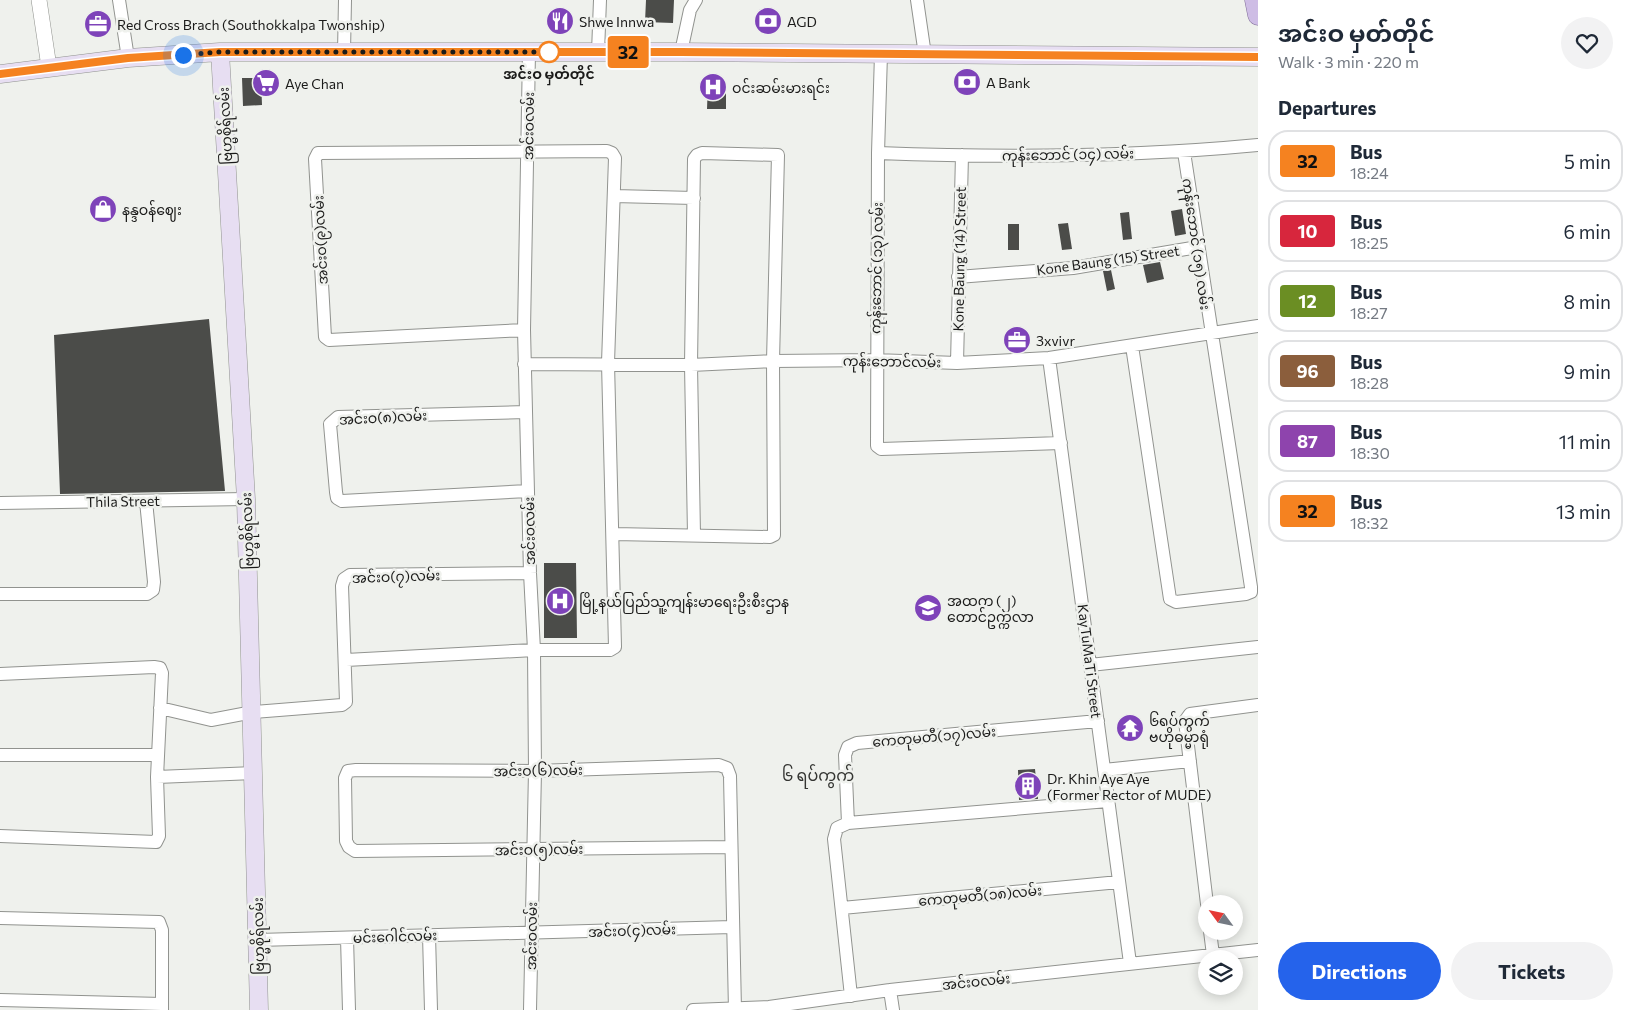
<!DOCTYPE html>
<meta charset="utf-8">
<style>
body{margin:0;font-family:Commissioner,"Noto Sans Myanmar",sans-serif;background:#f2f2f3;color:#1f2937;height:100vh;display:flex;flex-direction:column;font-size:19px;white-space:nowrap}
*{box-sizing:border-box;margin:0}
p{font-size:16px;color:#747a83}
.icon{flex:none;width:28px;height:28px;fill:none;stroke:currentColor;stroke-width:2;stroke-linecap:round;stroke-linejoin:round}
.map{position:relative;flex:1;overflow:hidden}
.panel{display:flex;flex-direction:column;background:#fff;width:375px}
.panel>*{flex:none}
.badge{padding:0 10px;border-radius:4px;font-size:18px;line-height:32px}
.needle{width:32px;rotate:303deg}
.tools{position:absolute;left:1198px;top:895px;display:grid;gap:10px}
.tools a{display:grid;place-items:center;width:45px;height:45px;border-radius:50%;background:#fff;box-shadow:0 2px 12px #0003;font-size:25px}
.you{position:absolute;width:25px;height:25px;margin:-12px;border:4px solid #fff;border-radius:50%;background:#1a73e8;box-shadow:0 0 0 8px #1a73e833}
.map>.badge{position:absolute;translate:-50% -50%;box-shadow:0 0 0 2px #fff}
h2{padding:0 20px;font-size:19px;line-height:45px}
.round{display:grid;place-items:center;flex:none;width:52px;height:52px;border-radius:26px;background:#f2f2f3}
.headline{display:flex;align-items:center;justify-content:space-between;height:85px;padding:0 20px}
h1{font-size:24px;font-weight:700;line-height:38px}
.primary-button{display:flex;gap:10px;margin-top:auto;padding:10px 20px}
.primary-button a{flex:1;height:58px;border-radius:30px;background:#2563eb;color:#fff;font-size:20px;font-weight:700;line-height:58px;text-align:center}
.primary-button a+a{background:#f2f2f3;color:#1f2937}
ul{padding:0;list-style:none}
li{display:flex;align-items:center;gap:15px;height:62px;margin:0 10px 8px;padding:0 10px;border:2px solid #e0e1e3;border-radius:20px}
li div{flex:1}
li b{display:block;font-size:19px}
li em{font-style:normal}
li .badge{min-width:55px;font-weight:700;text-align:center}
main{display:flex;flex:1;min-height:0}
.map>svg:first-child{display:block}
</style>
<main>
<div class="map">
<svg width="1258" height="1010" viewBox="0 0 1258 1010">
<rect width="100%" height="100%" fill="#eff1ed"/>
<path fill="#4b4c49" d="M646 0H674L673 23 645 22Z
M242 78H261L262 105 243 106Z
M708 82H726V109H707Z
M1182 209 1186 234 1175 236 1171 211Z
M1129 212 1132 239 1123 240 1120 213Z
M1068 223 1072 249 1062 250 1058 224Z
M1008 224H1019V250H1008Z
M1160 262 1164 279 1147 283 1143 265Z
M1111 270 1115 289 1107 291 1103 271Z
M209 319 225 491 60 494 54 335Z
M544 563H576L577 638H544Z
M1035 769 1038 799 1019 800 1018 770Z"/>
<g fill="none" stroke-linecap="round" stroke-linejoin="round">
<g stroke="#91938f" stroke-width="14">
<path id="minor" d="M119 0 128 58
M917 0 925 55
M344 52 345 0
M529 52 524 330 530 573 534 650 535 771 530 1010
M598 52 600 0
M681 52 690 10 696 0
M881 54 878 153 877 446 881 449 1061 443
M878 153C1004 158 1132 157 1258 145
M614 196 694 198
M958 277 1073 268 1198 247
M1132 346 1170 599 1176 602 1246 594 1251 592V587L1184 152
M1049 358 1130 963
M957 363 962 155
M524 364 691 365 773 361 875 360 957 363 1049 358 1258 326
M526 412 338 417 330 424 336 492 337 498 342 501 528 491
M0 503 246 499
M614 534 770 537 774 535 773 361 778 155 702 153 697 155 694 159 691 365 694 535
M0 594H147L153 590 154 582 146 501
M346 660 534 650H610L615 647 608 363 615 158 612 153 607 151 318 153 315 159 325 337 329 340 524 330
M1090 665 1258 647
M0 674 154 667 160 668 162 673 157 777 159 836 156 842 0 836
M160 708 211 720 253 712 342 705 346 702 342 586 344 579 350 575 530 573
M0 755H158
M1104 770 1190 761
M157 777 254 773
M848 823 1108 801
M730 847 355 851 349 847 346 841 345 778 348 771 356 770 535 771 719 765 727 768 730 776 735 1010
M1207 904 1185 721 1190 714 1258 705
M842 908 1119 882
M0 918 159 922 162 930V1010
M1210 931 1213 955
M429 935 431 1010
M347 938 349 1010
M258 940 732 927
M890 990 893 1010
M851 996 834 839 837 828 848 823 845 755 848 747 857 743 1098 721
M0 1000 162 1004
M693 1010 769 1007 890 990 1258 950"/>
</g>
<g stroke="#91938f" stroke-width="16">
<path id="tertiary" d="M39 0 49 67"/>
</g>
<g stroke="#91938f" stroke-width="19">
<path id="secondary" d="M220 52 246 499 259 1010
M0 74 128 58 220 52H681L1258 57"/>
</g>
<g stroke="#7b6893" stroke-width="21">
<path id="primary" d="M1255 0 1258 15"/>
</g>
<use href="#minor" stroke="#fff" stroke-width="12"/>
<use href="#tertiary" stroke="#fff" stroke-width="15"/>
<use href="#secondary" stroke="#e7def2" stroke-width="18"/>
<use href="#primary" stroke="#cebde5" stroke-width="20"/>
</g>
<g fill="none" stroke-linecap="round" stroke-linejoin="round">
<g stroke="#fff" stroke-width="11">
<path id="line" d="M0 74 128 58 220 52H681L1258 57"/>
</g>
<use href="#line" stroke="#f58220" stroke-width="8"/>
<path stroke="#1b1b1a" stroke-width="5" stroke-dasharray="0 9" d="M183 55 220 52H549"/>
</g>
<defs>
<g id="restaurant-disc" transform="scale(1.4375)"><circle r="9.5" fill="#7e43b9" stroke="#eff1ed"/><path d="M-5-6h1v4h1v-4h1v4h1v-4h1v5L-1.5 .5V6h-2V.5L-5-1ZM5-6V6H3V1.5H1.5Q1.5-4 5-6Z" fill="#fff"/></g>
<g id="bank-disc" transform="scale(1.4375)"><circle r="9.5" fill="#7e43b9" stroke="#eff1ed"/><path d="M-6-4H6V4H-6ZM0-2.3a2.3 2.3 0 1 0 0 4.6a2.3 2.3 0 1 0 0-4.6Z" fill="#fff"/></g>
<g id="office-disc" transform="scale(1.4375)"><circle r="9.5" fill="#7e43b9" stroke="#eff1ed"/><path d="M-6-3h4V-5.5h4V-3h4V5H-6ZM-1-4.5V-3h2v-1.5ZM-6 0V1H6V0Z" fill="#fff"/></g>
<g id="supermarket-disc" transform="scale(1.4375)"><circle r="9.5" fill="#7e43b9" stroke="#eff1ed"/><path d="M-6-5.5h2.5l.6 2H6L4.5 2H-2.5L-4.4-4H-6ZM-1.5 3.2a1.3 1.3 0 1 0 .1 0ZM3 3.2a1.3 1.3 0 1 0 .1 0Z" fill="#fff"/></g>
<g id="hospital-disc" transform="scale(1.4375)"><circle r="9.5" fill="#7e43b9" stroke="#eff1ed"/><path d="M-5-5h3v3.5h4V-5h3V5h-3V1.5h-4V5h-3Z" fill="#fff"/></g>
<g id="shop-disc" transform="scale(1.4375)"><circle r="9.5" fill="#7e43b9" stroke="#eff1ed"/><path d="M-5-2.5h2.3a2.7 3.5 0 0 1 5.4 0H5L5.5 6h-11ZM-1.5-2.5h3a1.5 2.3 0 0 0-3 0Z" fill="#fff"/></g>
<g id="school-disc" transform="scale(1.4375)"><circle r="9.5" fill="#7e43b9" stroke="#eff1ed"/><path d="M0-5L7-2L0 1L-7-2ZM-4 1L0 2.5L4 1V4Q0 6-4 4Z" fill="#fff"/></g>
<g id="temple-disc" transform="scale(1.4375)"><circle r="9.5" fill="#7e43b9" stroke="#eff1ed"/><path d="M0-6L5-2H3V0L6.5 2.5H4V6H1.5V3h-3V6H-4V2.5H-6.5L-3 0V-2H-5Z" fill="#fff"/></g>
<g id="building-disc" transform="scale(1.4375)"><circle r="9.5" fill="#7e43b9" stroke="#eff1ed"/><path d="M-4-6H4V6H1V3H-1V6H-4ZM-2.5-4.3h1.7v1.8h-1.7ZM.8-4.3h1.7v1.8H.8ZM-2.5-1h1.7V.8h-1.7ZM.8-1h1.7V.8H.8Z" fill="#fff"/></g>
</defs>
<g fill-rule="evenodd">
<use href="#restaurant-disc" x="560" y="21"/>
<use href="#bank-disc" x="768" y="21"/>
<use href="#office-disc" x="98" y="24"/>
<use href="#bank-disc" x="967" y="82"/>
<use href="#supermarket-disc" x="266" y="83"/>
<use href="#hospital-disc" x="713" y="87"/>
<use href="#shop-disc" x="103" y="209"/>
<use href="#office-disc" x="1017" y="340"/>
<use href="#hospital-disc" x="560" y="601"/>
<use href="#school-disc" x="928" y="608"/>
<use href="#temple-disc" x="1130" y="728"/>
<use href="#building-disc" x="1028" y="786"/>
</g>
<circle fill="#fff" stroke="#f58220" stroke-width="2.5" cx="549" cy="52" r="10"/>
<g text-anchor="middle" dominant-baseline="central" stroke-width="5" stroke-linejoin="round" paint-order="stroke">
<g font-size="14" fill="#1b1b1a" stroke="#eff1ed" text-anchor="start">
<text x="579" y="21">Shwe Innwa</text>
<text x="787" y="21">AGD</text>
<text x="117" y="24">Red Cross Brach (Southokkalpa Twonship)</text>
<text x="986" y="82">A Bank</text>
<text x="285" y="83">Aye Chan</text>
<text x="732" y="87">ဝင်းဆမ်းမားရင်း</text>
<text x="122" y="209">နန္ဒဝန်ဈေး</text>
<text x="1036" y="340">3xvivr</text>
<text x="947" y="600">အထက (၂)<tspan x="947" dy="16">တောင်ဥက္ကလာ</tspan></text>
<text x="579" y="601">မြို့နယ်ပြည်သူ့ကျန်းမာရေးဦးစီးဌာန</text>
<text x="1149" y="720">၆ရပ်ကွက်<tspan x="1149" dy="16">ဗဟိုဓမ္မာရုံ</tspan></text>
<text x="1047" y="778">Dr. Khin Aye Aye<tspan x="1047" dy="16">(Former Rector of MUDE)</tspan></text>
</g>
<g font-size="14" font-weight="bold" fill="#1b1b1a" stroke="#eff1ed">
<text x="549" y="73">အင်းဝ မှတ်တိုင်</text>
</g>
<g font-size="14" fill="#1b1b1a" stroke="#eff1ed">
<text transform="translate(225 126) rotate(-93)">ဗြဟ္မစိုရ်လမ်း</text>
<text transform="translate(528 126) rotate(-89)">အင်းဝလမ်း</text>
<text transform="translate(1068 154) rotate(-1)">ကုန်းဘောင် (၁၄) လမ်း</text>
<text transform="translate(320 240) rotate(-93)">အင်းဝ(၉)လမ်း</text>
<text transform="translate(1197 244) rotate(82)">ကုန်းဘောင် (၁၅) လမ်း</text>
<text transform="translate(959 259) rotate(-89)">Kone Baung (14) Street</text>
<text transform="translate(1108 260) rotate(-8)">Kone Baung (15) Street</text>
<text transform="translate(876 268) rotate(-89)">ကုန်းဘောင် (၁၃) လမ်း</text>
<text transform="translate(892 361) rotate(1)">ကုန်းဘောင်လမ်း</text>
<text transform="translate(383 417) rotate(-3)">အင်းဝ(၈)လမ်း</text>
<text transform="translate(123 501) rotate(-1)">Thila Street</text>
<text transform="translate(247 531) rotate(-92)">ဗြဟ္မစိုရ်လမ်း</text>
<text transform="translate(529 531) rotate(-91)">အင်းဝလမ်း</text>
<text transform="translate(396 576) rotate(-2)">အင်းဝ(၇)လမ်း</text>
<text transform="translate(1090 661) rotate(83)">KayTuMaTi Street</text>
<text transform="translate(934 736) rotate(-5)">ကေတုမတီ(၁၇)လမ်း</text>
<text transform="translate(538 770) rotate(-1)">အင်းဝ(၆)လမ်း</text>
<text transform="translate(539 849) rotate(-1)">အင်းဝ(၅)လမ်း</text>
<text transform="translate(980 895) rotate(-5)">ကေတုမတီ(၁၈)လမ်း</text>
<text transform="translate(632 930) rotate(-2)">အင်းဝ(၄)လမ်း</text>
<text transform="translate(258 936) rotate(-91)">ဗြဟ္မစိုရ်လမ်း</text>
<text transform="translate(395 936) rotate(-2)">မင်းဂေါင်လမ်း</text>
<text transform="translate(531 936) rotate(-89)">အင်းဝလမ်း</text>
<text transform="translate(976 981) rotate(-6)">အင်းဝလမ်း</text>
</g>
<g font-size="16" fill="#343532" stroke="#eff1ed">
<text x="818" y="774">၆ ရပ်ကွက်</text>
</g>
</g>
</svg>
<div class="tools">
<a><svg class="needle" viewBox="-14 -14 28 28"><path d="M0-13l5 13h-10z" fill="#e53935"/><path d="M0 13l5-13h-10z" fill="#747a83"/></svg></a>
<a><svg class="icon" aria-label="layers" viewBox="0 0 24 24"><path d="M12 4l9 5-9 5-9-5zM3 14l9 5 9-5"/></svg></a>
</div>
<div class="you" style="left:183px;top:55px"></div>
<b class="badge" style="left:628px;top:52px;background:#f58220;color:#111">32</b>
</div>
<section class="panel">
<div class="headline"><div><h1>အင်းဝ မှတ်တိုင်</h1><p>Walk · 3 min · 220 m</p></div><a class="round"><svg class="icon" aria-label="heart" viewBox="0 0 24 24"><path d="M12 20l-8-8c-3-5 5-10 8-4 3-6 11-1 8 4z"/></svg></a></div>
<h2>Departures</h2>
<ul>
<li><span class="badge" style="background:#f58220;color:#111">32</span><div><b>Bus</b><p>18:24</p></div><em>5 min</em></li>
<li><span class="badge" style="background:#d7263d;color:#fff">10</span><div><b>Bus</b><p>18:25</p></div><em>6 min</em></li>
<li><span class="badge" style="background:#6b8e23;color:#fff">12</span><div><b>Bus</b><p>18:27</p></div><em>8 min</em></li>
<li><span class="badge" style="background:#8b5e3c;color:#fff">96</span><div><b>Bus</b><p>18:28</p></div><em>9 min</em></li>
<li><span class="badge" style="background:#8e44ad;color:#fff">87</span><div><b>Bus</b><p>18:30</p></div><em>11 min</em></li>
<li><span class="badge" style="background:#f58220;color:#111">32</span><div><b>Bus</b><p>18:32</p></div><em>13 min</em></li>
</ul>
<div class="primary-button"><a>Directions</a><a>Tickets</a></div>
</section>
</main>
